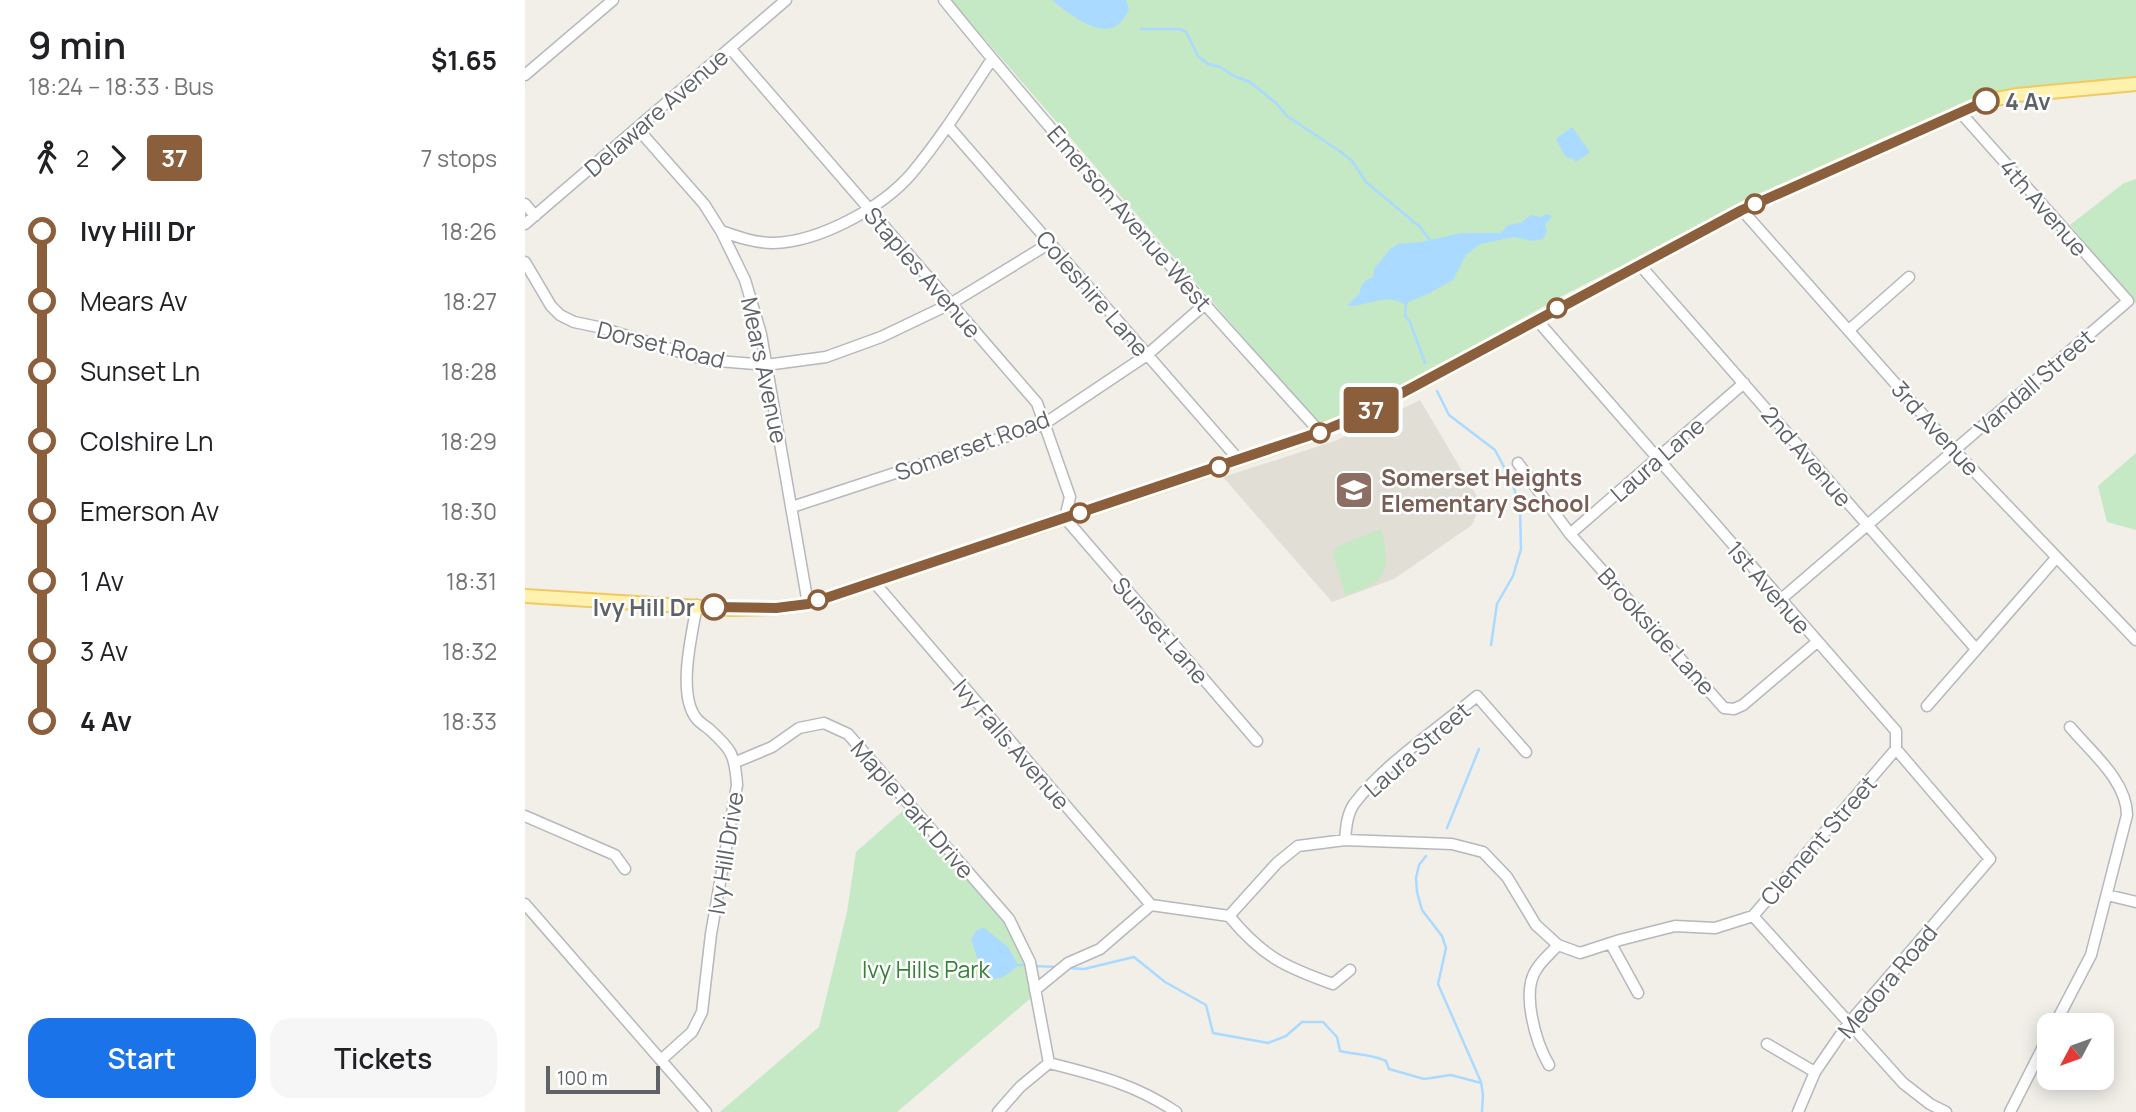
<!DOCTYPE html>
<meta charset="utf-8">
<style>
body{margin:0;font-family:Manrope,sans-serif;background:#f6f6f6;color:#202124;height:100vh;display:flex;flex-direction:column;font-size:26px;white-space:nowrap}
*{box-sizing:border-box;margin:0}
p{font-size:23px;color:#757577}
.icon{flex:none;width:38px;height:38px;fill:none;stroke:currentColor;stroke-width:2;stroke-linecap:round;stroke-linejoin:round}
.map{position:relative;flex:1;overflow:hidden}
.drawer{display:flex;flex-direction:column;background:#fff;width:525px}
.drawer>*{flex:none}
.badge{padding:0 14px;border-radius:5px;font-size:24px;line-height:46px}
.needle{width:46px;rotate:229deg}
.buttons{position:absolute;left:1512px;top:1013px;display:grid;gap:14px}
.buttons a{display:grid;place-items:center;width:77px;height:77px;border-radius:14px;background:#fff;box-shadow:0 4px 18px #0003;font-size:35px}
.scale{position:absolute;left:21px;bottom:18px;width:114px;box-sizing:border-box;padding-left:7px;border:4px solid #5f6368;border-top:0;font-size:19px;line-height:24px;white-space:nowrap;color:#5f6368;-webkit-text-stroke:5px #fff;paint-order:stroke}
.map>.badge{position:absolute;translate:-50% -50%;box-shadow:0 0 0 4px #fff}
.legs{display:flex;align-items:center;gap:10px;height:77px;padding:0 28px;font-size:23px}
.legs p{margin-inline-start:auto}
.summary{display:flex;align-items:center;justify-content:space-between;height:119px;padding:0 28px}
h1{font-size:38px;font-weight:600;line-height:52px}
.primary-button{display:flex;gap:14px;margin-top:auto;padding:14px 28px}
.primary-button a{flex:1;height:80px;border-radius:21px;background:#1a73e8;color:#fff;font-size:28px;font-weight:600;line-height:80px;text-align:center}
.primary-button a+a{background:#f6f6f6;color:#202124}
ul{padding:0 28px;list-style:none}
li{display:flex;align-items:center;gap:24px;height:70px;font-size:26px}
li i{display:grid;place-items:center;width:10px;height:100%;margin:0 9px;background:currentColor}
li i::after{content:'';width:18px;height:18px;margin:-9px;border:5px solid;border-radius:50%;background:#fff}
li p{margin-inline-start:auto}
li:first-child i{background:linear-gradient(#0000 50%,currentColor 0)}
li:last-child i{background:linear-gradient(currentColor 50%,#0000 0)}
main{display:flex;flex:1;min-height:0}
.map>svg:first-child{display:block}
</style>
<main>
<section class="drawer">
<div class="summary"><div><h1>9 min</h1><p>18:24 – 18:33 · Bus</p></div><b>$1.65</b></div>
<div class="legs"><svg class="icon" aria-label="walk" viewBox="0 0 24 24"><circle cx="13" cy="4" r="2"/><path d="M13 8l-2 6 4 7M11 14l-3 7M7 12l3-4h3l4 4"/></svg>2<svg class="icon" aria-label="forward" viewBox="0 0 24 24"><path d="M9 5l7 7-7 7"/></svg><b class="badge" style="background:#8b5e3c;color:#fff">37</b><p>7 stops</p></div>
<ul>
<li><i style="color:#8b5e3c"></i><b>Ivy Hill Dr</b><p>18:26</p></li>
<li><i style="color:#8b5e3c"></i><span>Mears Av</span><p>18:27</p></li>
<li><i style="color:#8b5e3c"></i><span>Sunset Ln</span><p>18:28</p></li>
<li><i style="color:#8b5e3c"></i><span>Colshire Ln</span><p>18:29</p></li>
<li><i style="color:#8b5e3c"></i><span>Emerson Av</span><p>18:30</p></li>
<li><i style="color:#8b5e3c"></i><span>1 Av</span><p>18:31</p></li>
<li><i style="color:#8b5e3c"></i><span>3 Av</span><p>18:32</p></li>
<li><i style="color:#8b5e3c"></i><b>4 Av</b><p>18:33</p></li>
</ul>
<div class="primary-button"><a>Start</a><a>Tickets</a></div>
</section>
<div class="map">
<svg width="1611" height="1112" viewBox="0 0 1611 1112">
<rect width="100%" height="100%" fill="#f1efe8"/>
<path fill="#e1ded6" d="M895 400 956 503 947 525 869 579 807 602 698 477 810 441Z"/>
<path fill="#c5e8c5" d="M426 0H1611V78L1483 90 1371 132 1245 190 1037 296 920 362 795 426Z
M1611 179V304L1545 225 1599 183Z
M1611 453V530L1582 522 1573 486Z
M856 529C867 570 862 583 820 595L808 553 811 547Z
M381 808 487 930 500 957 507 997 372 1112H195L294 1027 322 912 331 852Z"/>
<path fill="#aadaff" d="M527 0H601L604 9C588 50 548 17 527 0Z
M1047 127 1065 152 1051 162 1048 158 1045 159 1040 156 1031 139Z
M1023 214 1027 217 1020 224 1022 231 1018 239 1008 241 989 237 955 244 941 255 928 280 901 295 883 302 882 306C862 291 843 307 822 306L835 293C835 284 841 280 848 277L849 269 865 249 873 244 897 242 936 233H976L983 225 996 223 1006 215 1015 217Z
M459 928 483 947 493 965C462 997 455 965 446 939L452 930Z"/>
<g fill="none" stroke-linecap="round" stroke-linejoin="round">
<path stroke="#aadaff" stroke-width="2.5" d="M616 29H654L661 32 673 56 683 64 695 67 709 76 725 82 751 103 762 116 816 152 827 161 841 182 895 227 907 243
M881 303 880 316 885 322 900 363
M912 391 924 415 970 450 987 482 995 508 996 549 988 576 972 604 966 645
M922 828 954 749
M901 856 894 865 891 878 892 892 897 910 917 936 921 948 913 984 956 1082 958 1095 957 1112
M493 965H501
M508 966 533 967
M543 968 559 969 609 957 640 982 681 1005 688 1033 743 1043 761 1036 777 1022H798L812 1037 815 1051C832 1055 846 1054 861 1061L864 1069 899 1079 926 1075 956 1083"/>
<g stroke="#b5b8bc" stroke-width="13">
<path id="minor" d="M419 0C539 148 667 291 795 432
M205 48 512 403 545 497 540 518 732 741
M0 75 88 0
M423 126 714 460
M112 128 179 204 196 231 220 280 236 334 283 604
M0 204 10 216
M1217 210 1430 451 1611 640
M0 224 261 0
M196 231C213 237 230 243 248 243 294 242 357 208 387 173 417 137 441 98 467 59
M0 262 26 306 35 315 49 322 73 327 181 360 241 365 301 357 356 337 425 304 525 243
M1114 264 1451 649
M1011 319 1371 731V749L1465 859 1323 1024 1290 1072 1273 1112
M1324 330 1384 277
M993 463 1045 534 1199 708 1209 709 1218 705 1292 642
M267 507 519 424 622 355 680 304
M1045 534 1219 383
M349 582 626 905
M1255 600 1603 301 1435 112
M1402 706 1531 558
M211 762 247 747 274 728 299 723 323 734 484 919 505 962 524 1063
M0 816 90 855 100 869
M820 840C821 828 822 814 829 804 857 766 915 727 952 696L1001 752
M1582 895 1611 902
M0 904 181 1112
M704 916 752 863 773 846 820 840 927 844 958 852 982 877 1011 925 1033 945 1055 953 1095 940 1150 926 1190 928 1228 916 1371 749
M704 916C738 957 760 967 808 984L825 970
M1228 916 1378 1083 1405 1104 1421 1112
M1086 944 1113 993
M510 990 543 963 575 949 626 905 704 916
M1529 1026 1566 955 1602 815C1602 781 1566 752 1545 727
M1242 1044 1290 1072
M136 1060 167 1032 177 1012 186 934 212 785C210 754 206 749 184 729 180 726 174 722 171 718 152 693 167 634 172 605
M524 1063C571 1075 610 1084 651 1112
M1024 1065C1011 1043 996 993 1011 970 1016 961 1026 953 1033 945
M473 1112 495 1087 524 1063
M1485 1112 1524 1035"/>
</g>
<g stroke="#f2c960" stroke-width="16">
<path id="major" d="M0 596 207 609 251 608 283 604 778 438 836 415 1217 210 1461 101 1492 95 1611 84"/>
</g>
<use href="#minor" stroke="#fff" stroke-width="10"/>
<use href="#major" stroke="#fff2af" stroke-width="12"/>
</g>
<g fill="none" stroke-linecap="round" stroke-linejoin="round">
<g stroke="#fff" stroke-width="16">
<path id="line-1" d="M189 607 251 608 283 604 795 432 836 415 1217 210 1461 101"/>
</g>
<use href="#line-1" stroke="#8b5e3c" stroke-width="10"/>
</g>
<defs>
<g id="school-square" transform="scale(2.0125)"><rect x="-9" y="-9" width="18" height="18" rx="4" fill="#8d6e63" stroke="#fff"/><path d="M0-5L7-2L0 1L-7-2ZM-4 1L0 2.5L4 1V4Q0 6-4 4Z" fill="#fff"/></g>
</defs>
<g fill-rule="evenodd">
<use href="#school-square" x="829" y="490"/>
</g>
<g fill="#fff" stroke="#8b5e3c" stroke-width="3.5">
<circle cx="1461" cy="101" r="12"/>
<circle cx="1230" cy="204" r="9"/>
<circle cx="1032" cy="308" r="9"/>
<circle cx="795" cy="433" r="9"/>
<circle cx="694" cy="467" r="9"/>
<circle cx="555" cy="513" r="9"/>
<circle cx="293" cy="600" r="9"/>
<circle cx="189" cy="607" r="12"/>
</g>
<g text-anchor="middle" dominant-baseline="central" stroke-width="5" stroke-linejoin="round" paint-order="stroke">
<g font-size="23" font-weight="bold" fill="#5f6368" stroke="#fff" text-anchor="start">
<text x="1480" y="101">4 Av</text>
<text x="170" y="607" text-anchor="end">Ivy Hill Dr</text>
</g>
<g font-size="23" fill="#5f6368" stroke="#fff">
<text transform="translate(131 112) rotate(-41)">Delaware Avenue</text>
<text transform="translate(1519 207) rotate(49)">4th Avenue</text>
<text transform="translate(605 218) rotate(49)">Emerson Avenue West</text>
<text transform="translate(398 272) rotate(49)">Staples Avenue</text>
<text transform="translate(568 293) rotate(49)">Coleshire Lane</text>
<text transform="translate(136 344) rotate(14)">Dorset Road</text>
<text transform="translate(240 370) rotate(78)">Mears Avenue</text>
<text transform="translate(1509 382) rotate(-41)">Vandall Street</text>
<text transform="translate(1411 428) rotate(48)">3rd Avenue</text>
<text transform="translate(447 445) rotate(-20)">Somerset Road</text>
<text transform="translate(1282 456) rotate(49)">2nd Avenue</text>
<text transform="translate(1132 459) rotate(-41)">Laura Lane</text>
<text transform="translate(1244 587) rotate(49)">1st Avenue</text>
<text transform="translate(636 630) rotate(49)">Sunset Lane</text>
<text transform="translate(1132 631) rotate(48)">Brookside Lane</text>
<text transform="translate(487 744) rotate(49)">Ivy Falls Avenue</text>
<text transform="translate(892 749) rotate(-41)">Laura Street</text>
<text transform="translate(388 809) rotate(49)">Maple Park Drive</text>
<text transform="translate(1293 840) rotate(-49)">Clement Street</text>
<text transform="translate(200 853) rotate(-81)">Ivy Hill Drive</text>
<text transform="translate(1362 981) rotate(-50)">Medora Road</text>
</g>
<g font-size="23" font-weight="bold" fill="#785e54" stroke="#fff" text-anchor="start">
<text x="856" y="477">Somerset Heights<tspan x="856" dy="26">Elementary School</tspan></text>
</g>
<g font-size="23" fill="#348238" stroke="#fff">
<text x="401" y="969">Ivy Hills Park</text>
</g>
</g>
</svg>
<div class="buttons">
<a><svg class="needle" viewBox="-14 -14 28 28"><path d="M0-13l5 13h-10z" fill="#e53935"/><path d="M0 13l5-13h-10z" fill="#757577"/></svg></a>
</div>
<div class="scale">100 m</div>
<b class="badge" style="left:846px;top:410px;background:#8b5e3c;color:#fff">37</b>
</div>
</main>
